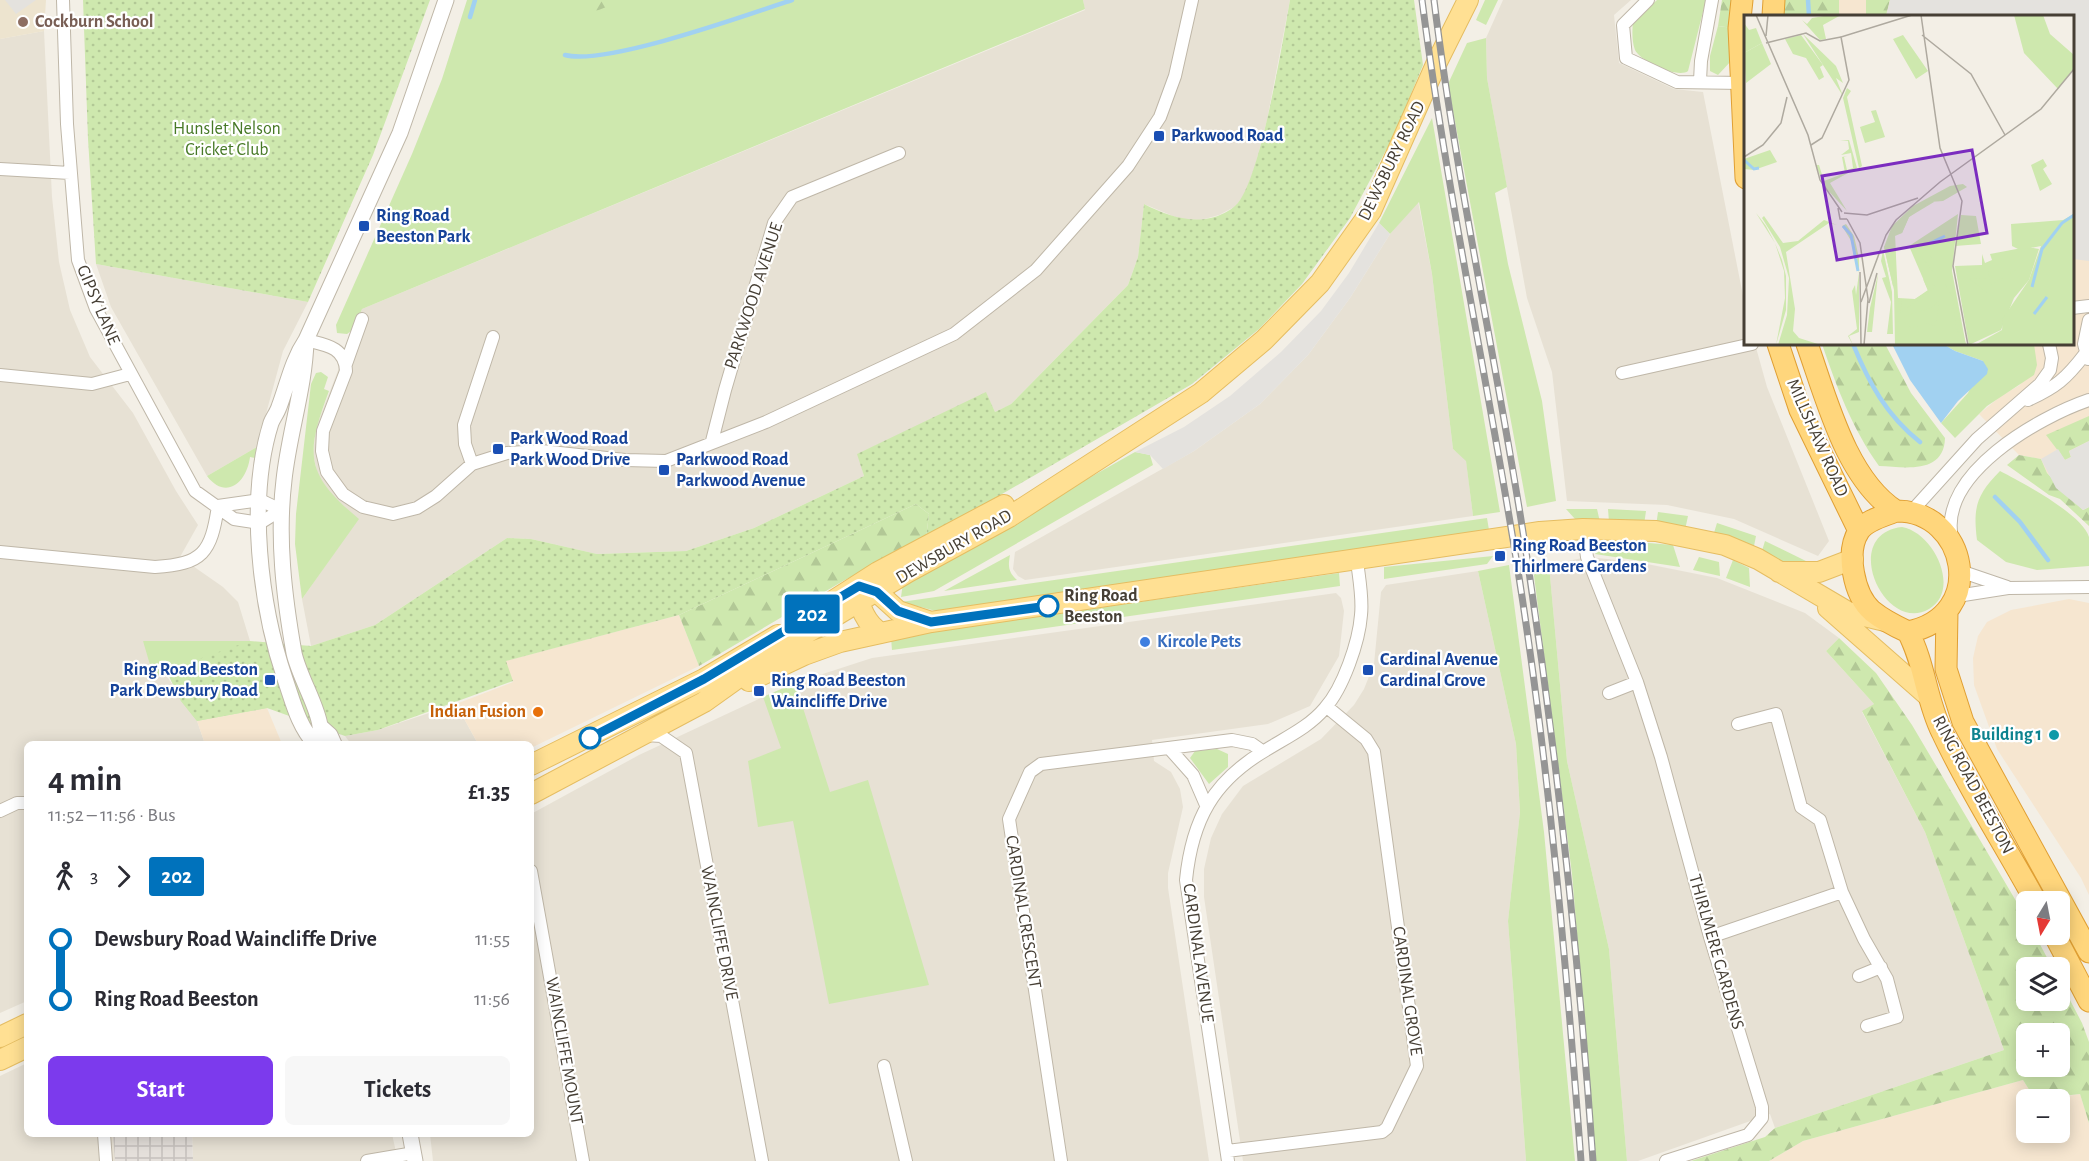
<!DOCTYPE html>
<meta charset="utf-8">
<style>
body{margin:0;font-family:"Alegreya Sans",sans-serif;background:#f7f7f7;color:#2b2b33;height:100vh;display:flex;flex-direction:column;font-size:22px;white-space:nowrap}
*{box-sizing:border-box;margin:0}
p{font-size:20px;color:#7c7c81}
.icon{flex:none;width:33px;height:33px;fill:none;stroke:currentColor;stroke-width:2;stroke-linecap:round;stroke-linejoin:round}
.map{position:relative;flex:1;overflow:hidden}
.details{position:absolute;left:24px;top:741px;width:510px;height:396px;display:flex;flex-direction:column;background:#fff;border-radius:9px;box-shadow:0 3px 15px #0003}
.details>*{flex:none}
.badge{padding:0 12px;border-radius:4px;font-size:21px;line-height:39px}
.needle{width:39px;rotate:190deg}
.fabs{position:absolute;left:2016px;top:891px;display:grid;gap:12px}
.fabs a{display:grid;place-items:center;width:54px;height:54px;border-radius:9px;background:#fff;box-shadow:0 3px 15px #0003;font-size:30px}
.map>.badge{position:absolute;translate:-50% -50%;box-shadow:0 0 0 3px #fff}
.legs{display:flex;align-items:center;gap:9px;height:66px;padding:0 24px;font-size:20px}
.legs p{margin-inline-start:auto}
.summary{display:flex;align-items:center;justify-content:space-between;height:102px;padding:0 24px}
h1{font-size:33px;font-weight:600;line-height:45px}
.cta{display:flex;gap:12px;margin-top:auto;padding:12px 24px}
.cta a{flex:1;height:69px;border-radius:9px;background:#7c3aed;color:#fff;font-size:24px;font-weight:600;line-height:69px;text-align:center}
.cta a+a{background:#f7f7f7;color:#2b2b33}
ul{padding:0 24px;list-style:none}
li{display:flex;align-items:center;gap:21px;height:60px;font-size:22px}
li i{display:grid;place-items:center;width:9px;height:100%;margin:0 8px;background:currentColor}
li i::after{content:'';width:15px;height:15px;margin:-8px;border:4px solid;border-radius:50%;background:#fff}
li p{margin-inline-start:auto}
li:first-child i{background:linear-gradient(#0000 50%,currentColor 0)}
li:last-child i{background:linear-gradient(currentColor 50%,#0000 0)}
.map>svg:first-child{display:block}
</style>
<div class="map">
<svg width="2089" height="1161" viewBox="0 0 2089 1161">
<defs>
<pattern id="industrial-grid" width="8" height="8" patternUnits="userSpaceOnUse" patternTransform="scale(1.5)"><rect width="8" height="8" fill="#e5e0db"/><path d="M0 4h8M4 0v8" fill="none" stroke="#c6c1bd"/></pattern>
<pattern id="forest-firs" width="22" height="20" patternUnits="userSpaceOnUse" patternTransform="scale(1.5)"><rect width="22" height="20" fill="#cee8ae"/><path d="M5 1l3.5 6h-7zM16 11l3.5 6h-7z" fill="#b2c896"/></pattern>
<pattern id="park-dots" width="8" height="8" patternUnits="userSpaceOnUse" patternTransform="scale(1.5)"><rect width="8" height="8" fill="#cee8ae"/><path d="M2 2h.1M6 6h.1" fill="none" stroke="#b2c896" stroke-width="1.8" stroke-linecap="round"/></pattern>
</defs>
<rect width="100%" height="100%" fill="#f3efe6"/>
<path fill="#e7e1d4" d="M1083 0H1290L1267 120 1250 186 1236 206 1219 215 1201 220 1180 219 1144 204 1138 257 1128 285 1011 404 995 412 986 393 858 454 864 476 754 528 686 551 597 554 531 539 507 538 375 625 311 646 302 599 358 519 329 494 318 476 313 454 316 427 362 309 1085 10Z
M1503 0H1631L1614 15 1619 63 1674 89 1703 92 1745 306 1746 344H1755L1767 387 1829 541 1818 556 1734 519 1667 505 1567 501 1552 372 1527 298 1487 78 1486 38Z
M44 31 52 197 59 262 70 310 90 357 133 413 176 491 198 525 180 557 223 587 238 602 250 641H143L197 721 205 744H27V1001L0 1013V39Z
M1418 201 1432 274 1453 449 1466 460 1473 516 1025 580 1018 576 1013 569 1015 552 1194 451 1260 404 1308 355 1350 298 1390 234Z
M96 264 308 302 283 351 257 447 207 476 111 307Z
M1587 557 1637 562 1717 578 1805 613 1839 638 1826 651 1874 704 1862 712 1925 832 2004 1050 1775 1128 1770 1114 1638 1161H1627L1609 949 1567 761 1549 565Z
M1478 571 1516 744 1520 812 1508 921 1526 1161H1243L1204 897V869L1211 838 1222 814 1243 786 1321 739 1354 705 1364 689 1374 664 1381 592 1386 585Z
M1336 593 1341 598 1344 611 1339 656 1310 706 1268 724 1152 740 1154 761 1171 772 1180 789 1183 807 1168 873V888L1209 1161H433L430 1134H531V814L639 755 763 697 795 683 872 658Z
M456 704 478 744H351L345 736 378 730Z
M27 1063V1134H113L115 1161H0V1076Z
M192 1134H392L398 1161H193Z"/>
<path fill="#f6e6d0" d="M1839 0H2089V507L2047 473 2041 459 2019 455 1979 414 2001 396 2020 385 2034 344H2072V16H1839Z
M2069 599 2089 603V895L2081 878 1997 749 1974 685 1973 658 1978 636 1987 622 2011 610Z
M679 615 699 666 531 748V744H478L456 704 513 682 505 661Z
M267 708 282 744H205L197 721Z
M2023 1080 2035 1099 2026 1100V1132H2060V1100L2048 1099 2080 1094 2089 1123V1161H1769L1803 1141Z"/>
<path fill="url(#industrial-grid)" d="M113 1134H192L193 1161H115Z"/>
<path fill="#ede4cf" d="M0 0H46L44 31 0 39Z"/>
<path fill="#cee8ae" d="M467 0H1083L1085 9 362 309 354 329 347 334 337 333 336 325 412 154 442 79Z
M1485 0H1498L1486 25 1476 20Z
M1657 0H1706L1688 71C1678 79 1640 61 1635 50 1632 42 1632 31 1633 22Z
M1718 26 1733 28 1732 60 1718 75 1710 71V56Z
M1486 38 1487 78 1507 187 1495 193 1508 264 1542 401 1556 501 1527 507 1448 84 1467 43Z
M1432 118 1500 512 1473 516 1466 461 1453 449 1432 274 1419 202 1390 234 1379 223Z
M1943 344H2034L2037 365 2034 375 1987 406 1955 438 1941 423 1968 393 1983 361 1955 351Z
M321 372 328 377 324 389 329 391C305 455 305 474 359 519L302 599 295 544 296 514 311 384 316 373Z
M257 447 255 458 250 457C247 482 226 501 207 476Z
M1135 452 1150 455 1153 465 934 591 901 597 903 583Z
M2000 471C2023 483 2082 514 2089 537 2089 545 2089 558 2089 566L2037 570 2006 562 1977 540C1973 508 1976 495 2000 471Z
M1566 509H1597L1600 522 1575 519Z
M1608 509 1646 511 1644 525 1609 522Z
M1658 512 1688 516 1685 530 1656 526Z
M1487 518 1489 530 936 611 901 602Z
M1717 523 1756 536 1753 551 1713 536Z
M1902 527C1935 533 1961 591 1929 609 1884 635 1839 534 1902 527Z
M1612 540 1673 545 1680 567 1595 554 1602 544Z
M1765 541 1808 562 1792 561 1780 566 1761 554Z
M1010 555C1008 566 1008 572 1017 580L944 591Z
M1493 556 1487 564 1384 579V567Z
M1699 557 1719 562 1720 576 1693 570Z
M1532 560 1549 565 1567 761 1609 949 1627 1161H1596L1572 874Z
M1733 560 1749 568 1750 587 1726 578Z
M1509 565 1544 832 1575 1161H1526L1508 921 1520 812 1516 744 1478 571Z
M1339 573 1340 586 892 650 891 638Z
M143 641H250L267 708 197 721 181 701 169 676 153 675Z
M795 683 830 792 868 780 929 985 829 1004 793 821 758 827 748 761 781 748 763 697Z
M1217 749 1228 754V767L1209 784 1190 758 1195 751Z"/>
<path fill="url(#forest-firs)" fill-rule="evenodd" d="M587 0H624L586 15Z
M1722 0H1733V28L1718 26Z
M1781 0H1839V16H1780Z
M1866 0H1890L1886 16H1866Z
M1822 344H1885L1911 393 1945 438C1944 475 1904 467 1879 466 1852 428 1837 388 1822 344Z
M2089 416V441L2069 451 2071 457 2065 460 2046 435Z
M2019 455 2041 459 2047 473 2083 510 2089 507V526L2060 499 2049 495 2007 465Z
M916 504 929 514 926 538 843 581 699 666 679 615Z
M1839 638 1876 673 1912 725 2019 906 2026 920V934L2035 935 2052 967 2026 968V1000H2060V981L2082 1023 2089 1042V1123L2080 1094 2035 1099 2023 1080 1803 1141 1769 1161H1691L1765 1137 1775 1128 2004 1050 1925 832 1862 711 1874 704 1826 651ZM2026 1034H2060V1066H2026Z"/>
<path fill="url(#park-dots)" d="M83 0H430L373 155 308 302 96 264 88 139Z
M1290 0H1414L1423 65 1394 135 1350 218 1302 284 1259 329 1192 384 926 538 929 514 916 504 679 615 506 661 513 681 378 730 345 736 267 708 197 721 181 701 169 676 153 675 250 641 311 646 375 625 507 538 531 539 597 554 686 551 754 528 864 476 857 454 986 392 995 412 1011 404 1128 285 1138 257 1144 204C1173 219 1207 229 1235 206 1260 185 1283 39 1290 0Z"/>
<path fill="#e4e2de" d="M5 0H36L16 14Z
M1890 0H2089V261L2073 259 2072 16H1886Z
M1379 223 1390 234 1350 298 1308 355 1260 404 1194 451 1163 469 1150 455 1135 452 1184 427 1230 396 1281 352 1321 311 1349 273Z
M2089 441V507L2083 510 2056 488 2041 459 2058 449 2065 460 2071 457 2069 451Z"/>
<path fill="#a1d1f1" d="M1892 344H1943L1955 351 1983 361 1988 369 1987 374 1958 401 1941 423 1910 380Z"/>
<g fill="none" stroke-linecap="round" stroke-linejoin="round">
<path stroke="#a1d1f1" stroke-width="4.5" d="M1808 0 1809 16
M470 17 475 0
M565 55C605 66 747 15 792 0
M1853 344C1869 383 1886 415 1920 442
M1995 497 2020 522 2048 560"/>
<g stroke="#bfb7a8" stroke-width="14">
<path id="minor" d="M63 0 67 124 78 260 96 309 195 491 234 519 260 523 281 510
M1648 0 1623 25 1626 58 1677 82 1742 83
M1700 81 1701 61 1712 0
M0 169 70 173
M2072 308 2089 306
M306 340C326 345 345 347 346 371L323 431 322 451 327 472 343 494 363 507 393 514 417 508 436 496 472 464 507 453 541 451 625 460 666 461 766 422 954 334 1036 270 1128 166 1160 117 1175 76 1192 0
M2088 359 2084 344 2089 320
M346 364 362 319
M1622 373 1752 344
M0 375 92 384 130 374
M2028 400C2056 387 2066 379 2085 354
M712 441 725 390 774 223 792 197 899 153
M472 464 465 444 464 425 493 337
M218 506 260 500 281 510
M1912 511 1977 439 2040 384 2050 370 2052 358 2049 344
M1583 529 1587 557 1637 682 1661 757 1710 937 1762 1107V1118L1748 1135 1666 1161
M1952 538C1938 474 2039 417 2089 400
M0 552 155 567C203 564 211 553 218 506
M1960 571 2007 587
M1957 596 2008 588 2089 587
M1609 693 1637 682
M1738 724 1776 714 1801 807 1820 820 1842 892 1864 939 1887 979 1897 1017 1867 1026
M645 735 661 736 686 753 762 1161
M1169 748 1193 775 1206 805
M0 811 17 803H27
M531 871 583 1161
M1710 937 1842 892
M1859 976 1881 967
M884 1066 906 1161
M104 1134 106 1161
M1227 1151 1382 1132 1387 1128 1417 1066 1374 752 1366 739 1327 707
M367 1161 414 1153
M1061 1161 1009 819 1030 772 1041 764 1232 740 1252 744 1262 751
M1228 1161 1186 880C1192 820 1213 781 1266 750 1287 737 1309 727 1325 708 1343 688 1359 642 1361 615 1363 598 1359 578 1357 561"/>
</g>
<g stroke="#bfb7a8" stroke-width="17">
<path id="tertiary" d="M306 340C305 387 289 433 284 480 277 538 284 596 294 653 299 676 318 707 320 726 321 731 318 739 317 744
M320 726 330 735 334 744
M315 744C298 725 293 702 285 679 260 605 247 499 271 423 273 418 277 413 279 407 288 383 292 361 306 340L400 133 446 0
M410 1134 415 1161"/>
</g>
<g stroke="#e5bd62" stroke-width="22">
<path id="primary" d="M1779 572H1819L1853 559
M865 587 877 592 898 611 931 622
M859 590C858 606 866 624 881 633
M1828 608 1927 695
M811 615 878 572 1004 505
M749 681 804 655 840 642 931 622 1540 532 1583 529 1656 531 1725 545 1758 559 1848 612 1885 621
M531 765 704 679 778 635
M531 794 704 702 767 657 908 572 1009 517 1201 393 1264 340 1320 283 1371 211 1438 60 1468 0
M0 1037 27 1024
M0 1060 27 1047"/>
</g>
<g stroke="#e09f33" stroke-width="23">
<path id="trunk" d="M1742 0 1739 28 1746 178
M1773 16 1774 0
M1778 344 1800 410 1859 531
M1807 344C1826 397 1846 479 1896 511
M1896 511C1967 510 1989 616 1908 632 1895 626 1883 620 1872 611 1854 595 1845 552 1859 531 1866 520 1884 516 1896 511Z
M1947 612 1946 669 1963 722 2089 952
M1908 632C1925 664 1926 700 1942 732 1969 790 2005 845 2036 902
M2054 934 2089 1001"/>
</g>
<use href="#minor" stroke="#fff" stroke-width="12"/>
<use href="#tertiary" stroke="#fff" stroke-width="15"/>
<use href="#primary" stroke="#ffe093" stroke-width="20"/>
<use href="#trunk" stroke="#ffd67c" stroke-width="21"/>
<g stroke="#959595" stroke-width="7">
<path id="rail" d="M1422 0C1446 187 1486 372 1516 558 1548 757 1566 960 1581 1161
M1434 0C1457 187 1499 371 1527 558 1557 758 1579 959 1593 1161"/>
</g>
<use href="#rail" stroke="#fff" stroke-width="4.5" stroke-dasharray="14" stroke-linecap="butt"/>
</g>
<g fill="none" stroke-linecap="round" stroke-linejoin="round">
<g stroke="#fff" stroke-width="14">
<path id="line-1" d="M590 738 704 679 859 586 877 592 898 611 931 622 1048 606"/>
</g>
<use href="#line-1" stroke="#0072bc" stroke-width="9"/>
</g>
<circle fill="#8d6e63" stroke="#fff" stroke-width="2" cx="23" cy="22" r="6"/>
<g fill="#1a4fb4" stroke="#fff" stroke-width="2">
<rect x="1153" y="130" width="12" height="12" rx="3"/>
<rect x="358" y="220" width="12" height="12" rx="3"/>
<rect x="492" y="443" width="12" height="12" rx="3"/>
<rect x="658" y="464" width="12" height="12" rx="3"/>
<rect x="1494" y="550" width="12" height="12" rx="3"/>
<rect x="1362" y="664" width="12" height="12" rx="3"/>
<rect x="264" y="674" width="12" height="12" rx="3"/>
<rect x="753" y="685" width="12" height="12" rx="3"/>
</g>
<g fill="#fff" stroke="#0072bc" stroke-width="3">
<circle cx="1048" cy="606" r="10"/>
<circle cx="590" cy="738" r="10"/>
</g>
<circle fill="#3f7fe0" stroke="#fff" stroke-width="2" cx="1145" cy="642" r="6"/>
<circle fill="#e8710a" stroke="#fff" stroke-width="2" cx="538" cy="712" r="6"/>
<circle fill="#0f9aa8" stroke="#fff" stroke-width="2" cx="2054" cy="735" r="6"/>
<g text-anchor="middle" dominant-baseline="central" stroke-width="4.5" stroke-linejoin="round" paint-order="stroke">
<g font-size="18" font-weight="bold" fill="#785e54" stroke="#fff" text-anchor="start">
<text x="35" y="22">Cockburn School</text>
</g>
<g font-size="18" fill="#477927" stroke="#fff">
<text x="227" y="129">Hunslet Nelson<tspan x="227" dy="21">Cricket Club</tspan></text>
</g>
<g font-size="18" font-weight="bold" fill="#164399" stroke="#fff" text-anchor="start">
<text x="1171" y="136">Parkwood Road</text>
<text x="376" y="216">Ring Road<tspan x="376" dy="21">Beeston Park</tspan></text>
<text x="510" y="439">Park Wood Road<tspan x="510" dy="21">Park Wood Drive</tspan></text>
<text x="676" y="460">Parkwood Road<tspan x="676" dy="21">Parkwood Avenue</tspan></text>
<text x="1512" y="546">Ring Road Beeston<tspan x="1512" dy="21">Thirlmere Gardens</tspan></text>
<text x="1380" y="660">Cardinal Avenue<tspan x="1380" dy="21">Cardinal Grove</tspan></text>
<text x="258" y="670" text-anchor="end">Ring Road Beeston<tspan x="258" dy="21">Park Dewsbury Road</tspan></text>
<text x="771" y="681">Ring Road Beeston<tspan x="771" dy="21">Waincliffe Drive</tspan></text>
</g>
<g font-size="18" fill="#463f35" stroke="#fff">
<text transform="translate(1392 161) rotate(-64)">DEWSBURY ROAD</text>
<text transform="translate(754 296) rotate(-72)">PARKWOOD AVENUE</text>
<text transform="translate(98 305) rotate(67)">GIPSY LANE</text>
<text transform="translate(1817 438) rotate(66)">MILLSHAW ROAD</text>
<text transform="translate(954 547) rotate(-30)">DEWSBURY ROAD</text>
<text transform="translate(1973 785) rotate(62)">RING ROAD BEESTON</text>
<text transform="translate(1023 912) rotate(81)">CARDINAL CRESCENT</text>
<text transform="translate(719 933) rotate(79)">WAINCLIFFE DRIVE</text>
<text transform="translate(1716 952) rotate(74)">THIRLMERE GARDENS</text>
<text transform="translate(1198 953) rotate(82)">CARDINAL AVENUE</text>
<text transform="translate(1407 991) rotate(82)">CARDINAL GROVE</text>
<text transform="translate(564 1051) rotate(80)">WAINCLIFFE MOUNT</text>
</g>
<g font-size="18" font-weight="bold" fill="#463f35" stroke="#fff" text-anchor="start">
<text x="1064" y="596">Ring Road<tspan x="1064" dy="21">Beeston</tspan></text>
</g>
<g font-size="18" font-weight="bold" fill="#366cbe" stroke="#fff" text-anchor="start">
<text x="1157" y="642">Kircole Pets</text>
</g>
<g font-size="18" font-weight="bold" fill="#c56008" stroke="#fff" text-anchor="end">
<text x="526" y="712">Indian Fusion</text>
</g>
<g font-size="18" font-weight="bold" fill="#0d838f" stroke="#fff" text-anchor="end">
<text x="2042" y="735">Building 1</text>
</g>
</g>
<g transform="translate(1744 15)">
<rect width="330" height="330" fill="#f3efe6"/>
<path d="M86 0H97L79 10 82 24 76 25 58 5 63 9 68 3ZM57 20 79 50 76 52 80 62 75 65 62 43 49 39 41 24ZM159 20 184 56 172 64 149 24ZM103 73 107 76 103 82 118 151 115 153 99 83ZM299 144 303 151 299 154 308 169 296 176 287 150ZM186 183 190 187 165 202 158 218 151 221 154 283 171 284 184 275 165 231 214 199 208 256 222 330H151L150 275 140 232 171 194ZM12 198 16 203 22 211 31 228 38 245 42 261V295L32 330 41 283 40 256 31 228ZM283 232 295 234 285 265 270 283 257 315 225 330 211 251 238 250V239L241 248 248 245 246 239Z" fill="#cee8ae"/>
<path d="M59 19 92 51 99 68 92 63 99 81ZM105 125 113 153 86 168 103 196 80 171 72 150H75L80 166 101 158 98 142 103 141 100 142 103 155 109 153 107 138 97 140 105 134 104 126H96ZM20 201 39 228 54 226 80 205 93 210 85 208 42 237 51 294 49 316 55 323 77 330H34L43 300 45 263 36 232 18 203ZM102 209 110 221 115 243V317L105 321 109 330 104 321 113 314 108 276 111 270 112 280 115 258 109 229 98 211ZM186 233 188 251 194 263 176 240ZM139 235 148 277 149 319H143L147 287 138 263 142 262 137 246ZM243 251 247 270 275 253 256 272 244 278 225 264 243 263ZM134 259 128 317H123L126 293ZM179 264 192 272 156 298 158 286 171 284 184 276ZM209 265 213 294 222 330 212 313 208 281 201 269ZM196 285 191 311 182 308 168 313 160 308 161 301 187 293Z" fill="#cee8ae"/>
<path d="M0 8 5 15 12 13 18 28 0 38Z" fill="#cee8ae"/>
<path d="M270 0H299L306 19 330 40V53L314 74 280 38ZM18 28 27 49 2 68 0 38ZM132 95 141 122 121 128 116 112 131 107 127 96ZM26 135 33 147 10 155 0 154V144ZM219 169 223 172 199 186 186 187 165 202 158 218 151 219 152 270 149 271 140 232 148 211 169 191 206 171ZM330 199V330H231L258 315 259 303 285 265 297 231 276 235 268 231 267 209 319 205ZM217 200 232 201 237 229 211 231Z" fill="#cee8ae"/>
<path fill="none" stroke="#a1d1f1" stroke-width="3" d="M0 145 10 154 15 153M99 211 107 220 114 256M184 229 201 221M288 272 298 234 318 208 330 200M290 299 303 282"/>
<path fill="none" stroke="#aea99f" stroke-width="1.5" d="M12 0 64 120 76 165 98 197M177 0 196 133 218 186 209 251 224 330M178 20 227 59 261 120M22 21 24 0M22 28 62 18 76 26 97 22M67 130 78 123 105 65 97 22 168 0M0 142 19 130 37 108 43 82M94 193 96 204H103M100 198 123 200 174 183M103 204 116 228 124 284 120 330M116 257 117 330M117 287 142 220 152 205 196 167 297 94 330 54M125 288 133 258"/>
<path fill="#7b2cbf" fill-opacity="0.15" stroke="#7b2cbf" stroke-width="3" d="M228 135 243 218 93 245 78 161Z"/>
<rect width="330" height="330" fill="none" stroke="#463f35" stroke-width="3"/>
</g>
</svg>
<div class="fabs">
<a><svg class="needle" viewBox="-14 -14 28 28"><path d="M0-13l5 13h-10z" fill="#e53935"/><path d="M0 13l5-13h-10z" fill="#7c7c81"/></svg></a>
<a><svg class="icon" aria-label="layers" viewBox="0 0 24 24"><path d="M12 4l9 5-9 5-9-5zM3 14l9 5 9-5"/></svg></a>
<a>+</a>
<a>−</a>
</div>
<b class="badge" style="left:812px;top:614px;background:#0072bc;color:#fff">202</b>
<section class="details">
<div class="summary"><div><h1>4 min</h1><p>11:52 – 11:56 · Bus</p></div><b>£1.35</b></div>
<div class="legs"><svg class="icon" aria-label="walk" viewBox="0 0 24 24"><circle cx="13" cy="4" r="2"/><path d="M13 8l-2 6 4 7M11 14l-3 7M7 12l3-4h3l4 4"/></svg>3<svg class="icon" aria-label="forward" viewBox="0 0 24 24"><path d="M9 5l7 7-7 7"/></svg><b class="badge" style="background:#0072bc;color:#fff">202</b></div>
<ul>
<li><i style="color:#0072bc"></i><b>Dewsbury Road Waincliffe Drive</b><p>11:55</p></li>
<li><i style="color:#0072bc"></i><b>Ring Road Beeston</b><p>11:56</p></li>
</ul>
<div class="cta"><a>Start</a><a>Tickets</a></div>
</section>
</div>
